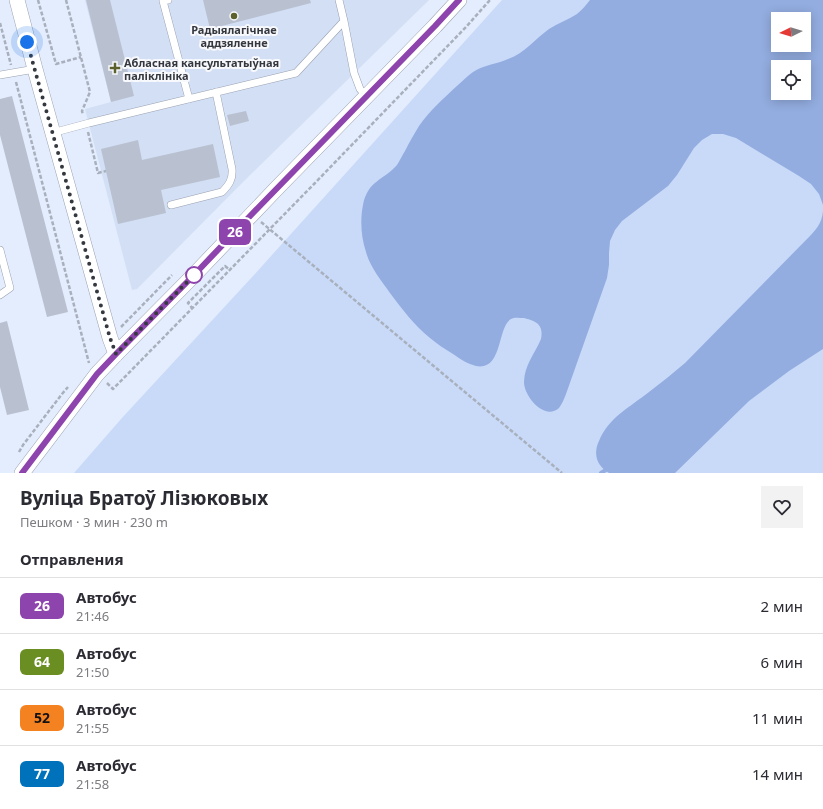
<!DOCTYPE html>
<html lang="ru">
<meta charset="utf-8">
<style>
body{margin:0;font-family:"Noto Sans",sans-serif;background:#f2f2f3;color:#2b2b33;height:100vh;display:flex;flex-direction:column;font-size:15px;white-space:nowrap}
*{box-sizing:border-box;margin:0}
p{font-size:13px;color:#7c7c81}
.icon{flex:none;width:22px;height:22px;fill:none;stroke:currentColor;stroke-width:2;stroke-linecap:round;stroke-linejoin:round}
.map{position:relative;height:473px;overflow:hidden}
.drawer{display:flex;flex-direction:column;background:#fff;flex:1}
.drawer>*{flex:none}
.badge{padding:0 8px;border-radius:6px;font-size:14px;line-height:26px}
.needle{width:26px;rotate:265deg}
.buttons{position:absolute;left:771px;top:12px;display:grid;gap:8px}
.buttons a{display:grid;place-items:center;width:40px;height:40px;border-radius:0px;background:#fff;box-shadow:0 2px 10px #0003;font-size:20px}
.you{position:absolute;width:20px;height:20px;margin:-10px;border:3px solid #fff;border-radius:50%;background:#1a73e8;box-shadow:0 0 0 6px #1a73e833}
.map>.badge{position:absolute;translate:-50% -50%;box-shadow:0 0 0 2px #fff}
h2{padding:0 20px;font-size:15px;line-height:36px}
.round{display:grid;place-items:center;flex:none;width:42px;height:42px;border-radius:0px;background:#f2f2f3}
.summary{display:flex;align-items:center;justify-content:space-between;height:68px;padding:0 20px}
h1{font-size:19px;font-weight:700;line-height:30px}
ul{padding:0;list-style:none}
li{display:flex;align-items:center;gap:12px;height:56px;padding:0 20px;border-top:1px solid #e1e1e2}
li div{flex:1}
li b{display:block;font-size:15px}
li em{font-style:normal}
li .badge{min-width:44px;font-weight:700;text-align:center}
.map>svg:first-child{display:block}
</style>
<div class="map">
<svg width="823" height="473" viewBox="0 0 823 473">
<rect width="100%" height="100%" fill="#e4edfd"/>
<path fill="#d2dff5" d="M85 0H429L245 180 137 289 132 290 85 109 111 102Z"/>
<path fill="#c9daf8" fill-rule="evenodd" d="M502 0H823V473H74L121 419 253 276ZM778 19H804V45H778ZM778 67H804V93H778Z"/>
<path fill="#93ade0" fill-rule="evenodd" d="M590 0H823V205L819 194 811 184 799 176 736 138 723 134H712L702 140 694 148 677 175 668 186 622 221 615 230 610 241 609 253V265L607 278 566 394C564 399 562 404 559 408 544 421 524 396 524 382 524 366 535 353 541 339 542 334 542 328 538 324 535 321 528 319 524 318 520 318 514 317 511 319 497 327 503 371 476 366 468 364 460 359 453 354 445 349 437 344 430 338 414 325 402 309 390 293 381 280 370 267 366 252 361 237 360 220 363 205 368 180 383 181 397 165 400 160 402 156 405 151 409 143 414 134 419 126 430 110 444 98 458 85 463 81 467 76 473 72 483 65 497 64 508 59 525 53 535 39 549 29 558 23 568 20 577 14 582 10 586 5 590 0ZM778 19H804V45H778ZM778 67H804V93H778Z
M823 211V349L789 371 749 401 675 473H609C606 471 602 468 600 465 595 458 595 449 599 441 608 418 630 407 649 392 661 383 673 373 685 363L806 240C815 231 822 224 823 211Z"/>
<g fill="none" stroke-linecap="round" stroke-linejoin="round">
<path stroke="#93ade0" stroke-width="4" d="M601 473 609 468"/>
</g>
<path fill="#b9c1d1" d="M86 0H110L134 96 111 102Z
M203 0H310L311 3 210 29Z
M12 96 68 312 47 317 0 135V99Z
M246 111 249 121 230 126 227 115Z
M138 140 142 160 213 144 220 177 161 190 166 213 118 224 101 149Z
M7 321 29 410 7 415 0 387V323Z"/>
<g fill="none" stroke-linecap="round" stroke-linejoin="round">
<g stroke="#99a1b0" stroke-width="8">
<path id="service" d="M168 0 163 1 189 99
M344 21 354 73 360 89 367 97
M0 75 35 69
M52 133 89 123 296 73 344 21 339 0
M171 205 222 192C229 185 233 179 232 169L216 92
M0 250 10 288 0 295"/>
</g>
<g stroke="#99a1b0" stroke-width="16">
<path id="minor" d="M17 0 35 69 110 338 116 354
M22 473 97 374 116 354 194 275 276 189 435 26 459 0"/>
</g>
<path stroke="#a9b0bd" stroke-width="2.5" stroke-dasharray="4 2" stroke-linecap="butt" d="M38 0 56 64 81 57
M66 0 90 92 82 111 83 115
M0 23 11 65
M16 82 89 363
M88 132 98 173 106 171
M261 222 562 473
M193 309 188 303 225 266 230 270
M121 327 172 275
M107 383 113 389 314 184 466 27 490 0
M19 452 23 445 62 394 68 387"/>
<use href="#service" stroke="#fff" stroke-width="7"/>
<use href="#minor" stroke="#fff" stroke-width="15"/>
</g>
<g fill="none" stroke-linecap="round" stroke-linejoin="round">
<g stroke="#fff" stroke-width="9">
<path id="line" d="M22 473 97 374 116 354 194 275 252 214 435 26 459 0"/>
</g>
<use href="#line" stroke="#8e44ad" stroke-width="6"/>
<path stroke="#35393f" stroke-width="4" stroke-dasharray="0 7.2" d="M27 42 110 338 116 354 194 275"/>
</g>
<g fill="#5b602d" stroke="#f8f9fd" stroke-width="1.5">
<circle cx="234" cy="16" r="4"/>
<path d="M113 62h4v4h4v4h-4v4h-4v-4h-4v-4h4z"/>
</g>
<circle fill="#fff" stroke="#8e44ad" stroke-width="2" cx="194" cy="275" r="8"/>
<g text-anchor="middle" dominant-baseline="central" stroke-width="4" stroke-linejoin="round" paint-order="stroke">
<g font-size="11" font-weight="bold" fill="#35393f" stroke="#f8f9fd">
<text x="234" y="29">Радыялагічнае<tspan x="234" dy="13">аддзяленне</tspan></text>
<text x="124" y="62" text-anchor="start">Абласная кансультатыўная<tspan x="124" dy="13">паліклініка</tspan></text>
</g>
</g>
</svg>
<div class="buttons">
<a><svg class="needle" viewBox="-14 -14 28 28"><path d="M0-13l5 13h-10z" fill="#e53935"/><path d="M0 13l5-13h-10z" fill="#7c7c81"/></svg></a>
<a><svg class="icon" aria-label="locate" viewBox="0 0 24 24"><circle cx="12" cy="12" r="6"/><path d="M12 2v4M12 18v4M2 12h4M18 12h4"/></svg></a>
</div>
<div class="you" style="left:27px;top:42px"></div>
<b class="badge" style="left:235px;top:232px;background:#8e44ad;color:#fff">26</b>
</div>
<section class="drawer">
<div class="summary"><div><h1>Вуліца Братоў Лізюковых</h1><p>Пешком · 3 мин · 230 m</p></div><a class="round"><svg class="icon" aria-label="heart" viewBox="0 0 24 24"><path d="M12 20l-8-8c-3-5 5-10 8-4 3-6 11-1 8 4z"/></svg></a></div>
<h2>Отправления</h2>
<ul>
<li><span class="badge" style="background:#8e44ad;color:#fff">26</span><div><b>Автобус</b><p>21:46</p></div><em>2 мин</em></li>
<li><span class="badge" style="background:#6b8e23;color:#fff">64</span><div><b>Автобус</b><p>21:50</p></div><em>6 мин</em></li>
<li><span class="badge" style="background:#f58220;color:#111">52</span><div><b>Автобус</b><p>21:55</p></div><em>11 мин</em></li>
<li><span class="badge" style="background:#0072bc;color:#fff">77</span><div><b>Автобус</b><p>21:58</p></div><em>14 мин</em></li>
</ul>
</section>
